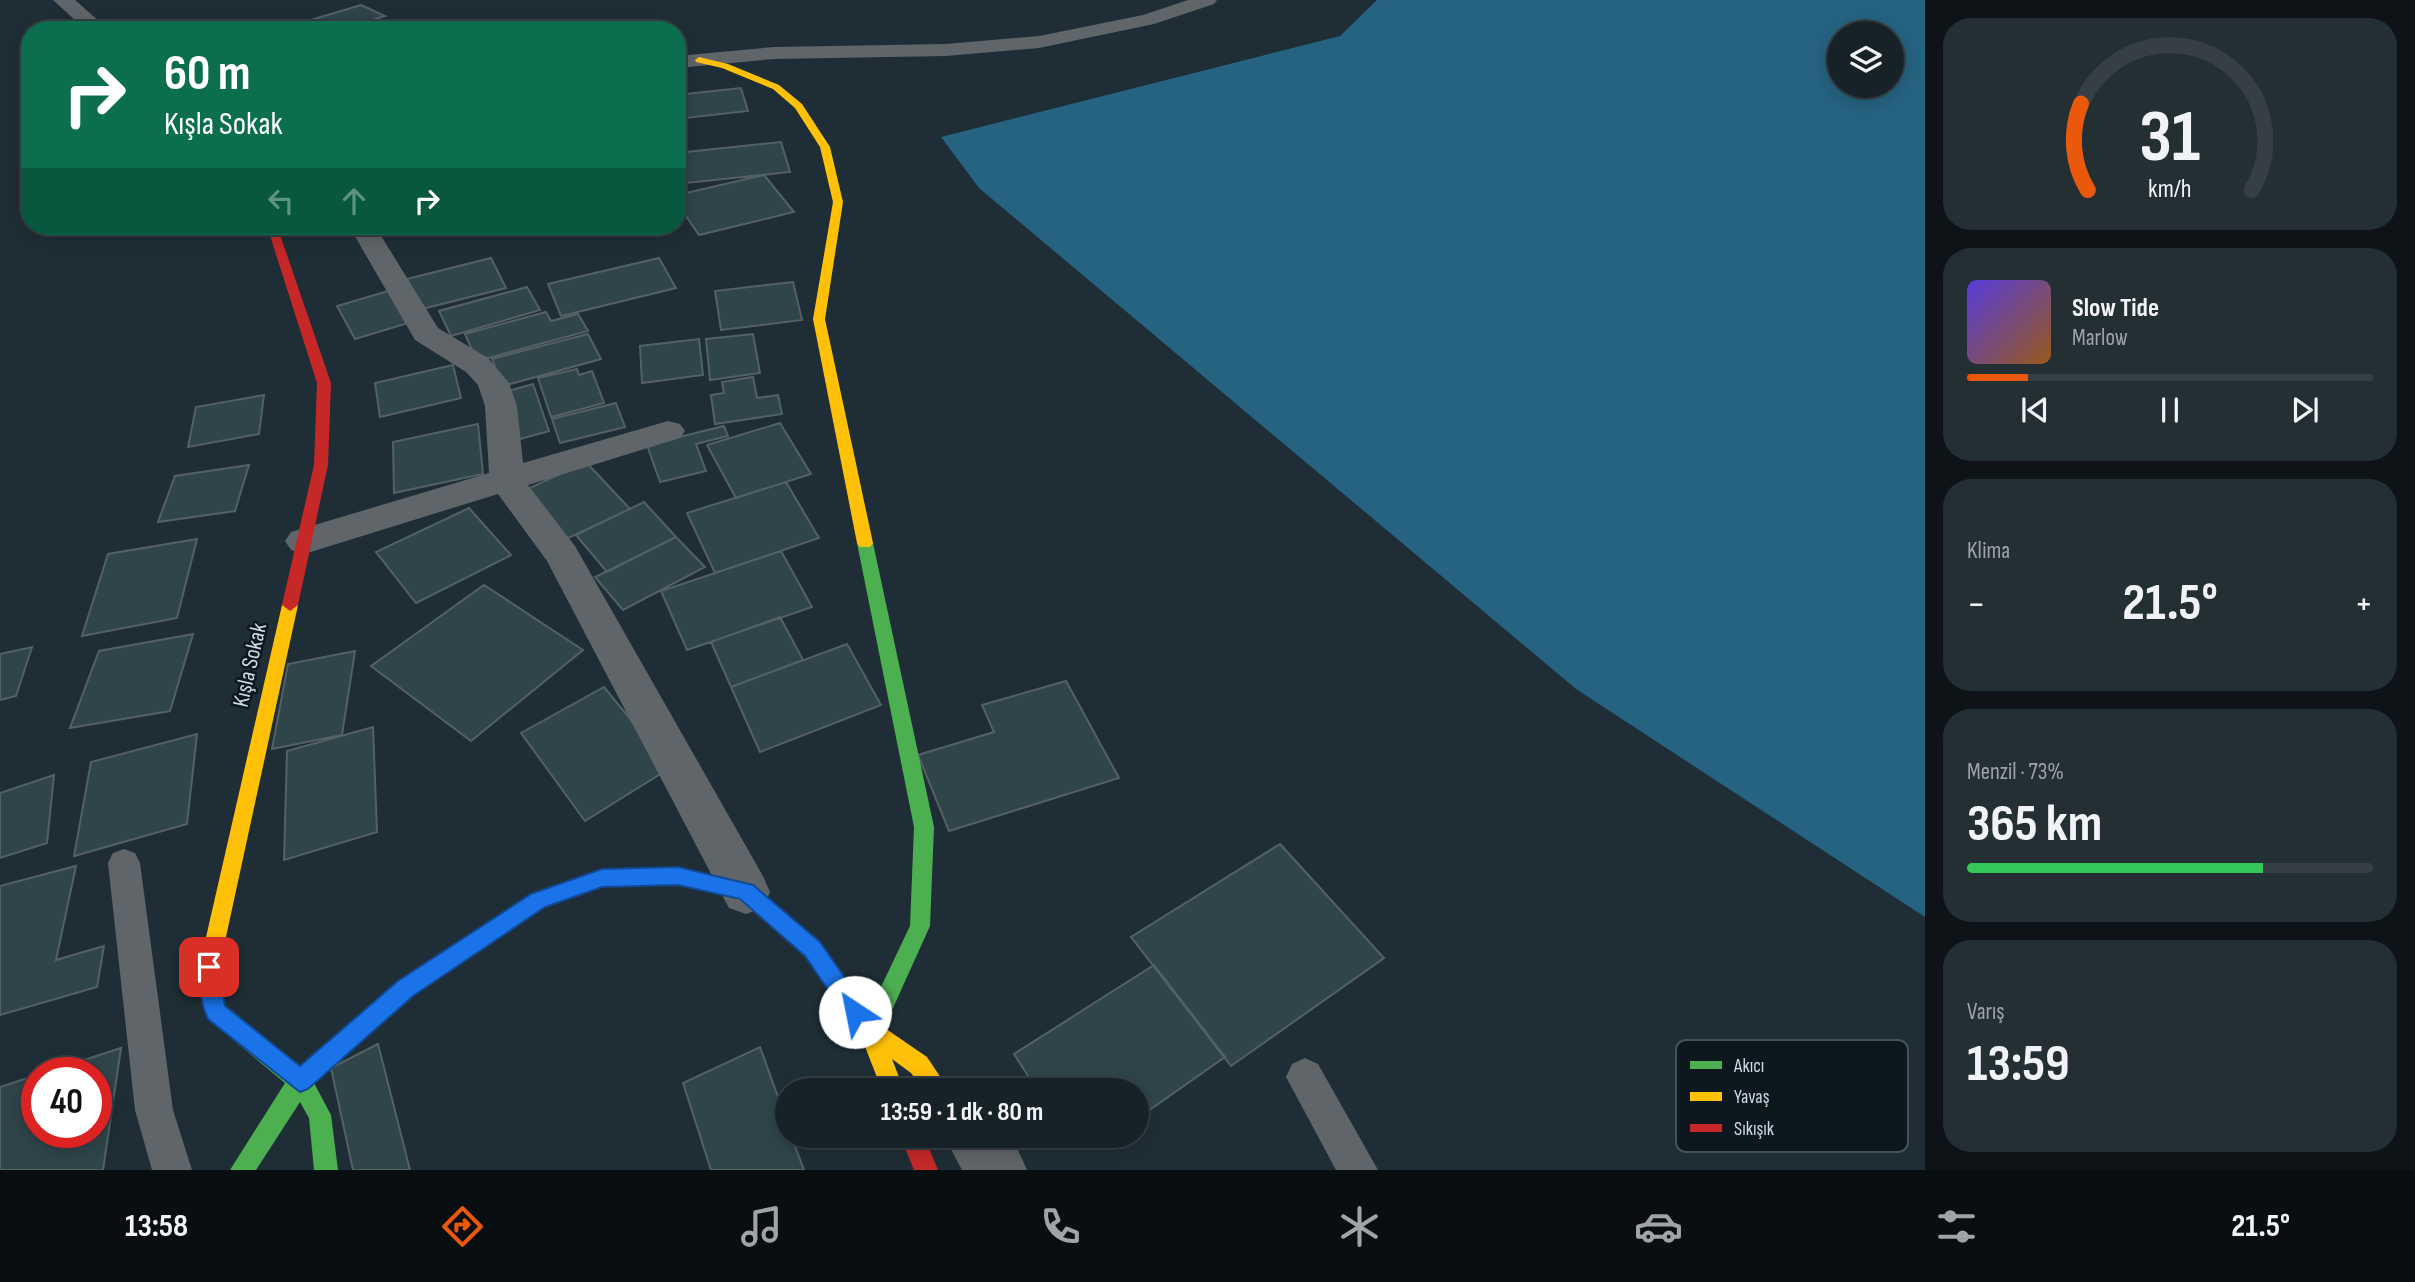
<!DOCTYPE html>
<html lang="tr">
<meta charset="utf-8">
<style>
:root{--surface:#172228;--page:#242f34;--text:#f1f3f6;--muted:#9ea4a8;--line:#363f45;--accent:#ea580c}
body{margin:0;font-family:"Sofia Sans Condensed",sans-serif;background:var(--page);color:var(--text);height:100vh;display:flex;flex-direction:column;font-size:26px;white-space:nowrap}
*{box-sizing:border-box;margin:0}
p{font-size:23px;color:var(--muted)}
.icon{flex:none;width:38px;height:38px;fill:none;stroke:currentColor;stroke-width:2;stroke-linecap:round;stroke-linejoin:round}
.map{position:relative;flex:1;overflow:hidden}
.details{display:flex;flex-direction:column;gap:18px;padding:18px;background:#0d1316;width:490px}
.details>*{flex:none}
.guide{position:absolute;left:21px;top:21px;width:665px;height:214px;border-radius:28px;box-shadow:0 4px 18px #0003,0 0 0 2px var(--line);background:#0b6e4f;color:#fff;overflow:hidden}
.tools{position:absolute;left:1827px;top:21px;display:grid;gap:14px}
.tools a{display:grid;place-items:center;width:77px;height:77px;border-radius:50%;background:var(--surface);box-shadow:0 4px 18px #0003,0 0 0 2px var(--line);font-size:35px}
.speed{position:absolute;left:21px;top:1057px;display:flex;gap:14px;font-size:35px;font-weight:700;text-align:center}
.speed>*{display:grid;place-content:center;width:91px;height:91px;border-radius:50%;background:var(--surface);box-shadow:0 4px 18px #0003,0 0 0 2px var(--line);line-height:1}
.speed .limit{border:10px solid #d22;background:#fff;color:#111}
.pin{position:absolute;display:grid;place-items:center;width:60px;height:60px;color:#fff;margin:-30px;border-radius:14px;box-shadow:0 4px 10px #0006}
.me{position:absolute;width:77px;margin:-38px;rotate:326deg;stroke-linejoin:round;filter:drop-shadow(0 0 5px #0008)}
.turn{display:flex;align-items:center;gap:24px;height:147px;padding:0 28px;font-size:32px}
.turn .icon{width:91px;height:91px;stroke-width:2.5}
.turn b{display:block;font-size:49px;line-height:60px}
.lanes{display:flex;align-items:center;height:66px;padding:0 28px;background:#0003;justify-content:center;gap:35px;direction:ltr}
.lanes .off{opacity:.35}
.big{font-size:52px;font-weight:700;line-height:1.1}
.details .tile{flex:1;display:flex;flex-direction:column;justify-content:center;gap:10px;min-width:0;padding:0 24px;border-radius:28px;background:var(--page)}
.details .dial{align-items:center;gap:0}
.dial svg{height:182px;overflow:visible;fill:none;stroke:var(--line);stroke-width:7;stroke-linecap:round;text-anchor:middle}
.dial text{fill:var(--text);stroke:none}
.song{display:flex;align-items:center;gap:21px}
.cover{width:84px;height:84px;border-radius:10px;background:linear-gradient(135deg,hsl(250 70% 55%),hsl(30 70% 35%))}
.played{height:7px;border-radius:4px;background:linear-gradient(90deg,var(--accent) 15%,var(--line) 15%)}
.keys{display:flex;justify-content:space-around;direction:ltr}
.heat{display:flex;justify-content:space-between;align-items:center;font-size:38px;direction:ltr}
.charge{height:10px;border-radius:5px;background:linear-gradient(90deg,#34c759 73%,var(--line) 0)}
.trip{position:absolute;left:775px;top:1078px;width:374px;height:70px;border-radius:35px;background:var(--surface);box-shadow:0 4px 18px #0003,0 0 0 2px var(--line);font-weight:700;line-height:70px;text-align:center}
.tabs{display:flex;height:112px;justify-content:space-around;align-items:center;background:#090e10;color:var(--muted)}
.tabs .icon{width:49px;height:49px}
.tabs .active{color:var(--accent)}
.tabs b{font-size:32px;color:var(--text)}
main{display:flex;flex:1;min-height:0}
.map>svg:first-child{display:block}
.forest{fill:#256380;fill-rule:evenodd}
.building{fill:#2f454a;stroke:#536165;stroke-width:2}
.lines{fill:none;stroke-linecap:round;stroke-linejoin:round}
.lane{fill:#606569;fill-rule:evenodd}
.street{fill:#606569;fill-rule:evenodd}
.fast{fill:#4caf50;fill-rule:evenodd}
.slow{fill:#ffc107;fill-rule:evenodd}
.jam{fill:#c62828;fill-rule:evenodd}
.route{fill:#1a73e8;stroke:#114b97;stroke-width:2}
.labels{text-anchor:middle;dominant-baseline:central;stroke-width:5;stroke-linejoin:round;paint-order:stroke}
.street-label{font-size:23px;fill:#ccdbe4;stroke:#0c171e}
.key{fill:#0c171e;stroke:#465259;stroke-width:2}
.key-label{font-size:19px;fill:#ccdbe4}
</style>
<main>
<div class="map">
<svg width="1925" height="1170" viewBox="0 0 1925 1170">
<rect width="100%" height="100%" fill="#1f2e36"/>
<path class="forest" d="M 1377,0 L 1925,0 L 1925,917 L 1576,689 L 979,188 L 941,137 L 1340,36 ZM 1839,33 L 1892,33 L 1892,86 L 1839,86 Z"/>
<path class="building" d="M 361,5 L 385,16 L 340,30 L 314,19 Z
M 741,88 L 748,111 L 677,119 L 677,95 Z
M 781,142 L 790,172 L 677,184 L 677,153 Z
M 764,175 L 794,212 L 699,235 L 677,203 L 677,195 Z
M 491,258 L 506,288 L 418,310 L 407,279 Z
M 659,258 L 676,288 L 561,316 L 548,284 Z
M 793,282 L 802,320 L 721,330 L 715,291 Z
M 527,287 L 540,310 L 451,336 L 439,311 Z
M 395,289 L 415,321 L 355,339 L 337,306 Z
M 546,312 L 551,321 L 578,314 L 588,331 L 477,361 L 465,334 Z
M 588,334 L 601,359 L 503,386 L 492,359 Z
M 753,334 L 760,373 L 710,380 L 706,339 Z
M 699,339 L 703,375 L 642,383 L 640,346 Z
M 453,365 L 461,398 L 380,417 L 375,383 Z
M 577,369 L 579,375 L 592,371 L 604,403 L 551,417 L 538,378 Z
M 753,377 L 757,398 L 778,395 L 782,414 L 715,424 L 711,395 L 724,393 L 722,382 Z
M 533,384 L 549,431 L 520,439 L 505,392 Z
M 264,395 L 259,434 L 188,447 L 196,407 Z
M 616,403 L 625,427 L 560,443 L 552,419 Z
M 780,423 L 811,474 L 736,498 L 707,445 Z
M 478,424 L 483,474 L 394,493 L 393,442 Z
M 724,426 L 728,436 L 696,444 L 706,471 L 660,482 L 647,445 Z
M 586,462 L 630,509 L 562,541 L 521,492 Z
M 249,465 L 235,511 L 158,522 L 175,476 Z
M 786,482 L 819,538 L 715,573 L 687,513 Z
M 644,502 L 676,537 L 607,572 L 576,535 Z
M 469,508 L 511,555 L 416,603 L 376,552 Z
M 676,537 L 705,567 L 623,610 L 595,577 Z
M 197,539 L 177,618 L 82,636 L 108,554 Z
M 781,551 L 812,607 L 687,650 L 661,591 Z
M 484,585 L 583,650 L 471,741 L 371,666 Z
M 780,617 L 803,660 L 731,687 L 711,642 Z
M 193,634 L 170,711 L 70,728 L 99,651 Z
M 847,644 L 881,705 L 760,752 L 731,687 Z
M 32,647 L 16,696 L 0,700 L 0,654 Z
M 355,651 L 342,735 L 272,749 L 288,664 Z
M 1066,681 L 1119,778 L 949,831 L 918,755 L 994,732 L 982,705 Z
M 604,687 L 670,768 L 585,821 L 521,733 Z
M 373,727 L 377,832 L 284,860 L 287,751 Z
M 197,734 L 187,824 L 74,856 L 91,762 Z
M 54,775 L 47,843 L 0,858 L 0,793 Z
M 1280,844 L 1384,958 L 1231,1066 L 1131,937 Z
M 76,866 L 56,960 L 104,946 L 97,987 L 0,1015 L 0,886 Z
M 1154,965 L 1225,1057 L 1138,1118 L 1138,1090 L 1037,1090 L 1014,1054 Z
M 378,1044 L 410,1170 L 353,1170 L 331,1068 Z
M 760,1047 L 788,1125 L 788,1136 L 791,1136 L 804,1170 L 711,1170 L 683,1083 Z
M 121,1048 L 103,1170 L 0,1170 L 0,1087 L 37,1075 L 37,1132 L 96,1132 L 96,1073 L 44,1073 Z"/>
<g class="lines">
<path class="lane" d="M 124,849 L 135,853 L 140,863 L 173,1110 L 192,1170 L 152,1170 L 135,1110 L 108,863 L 113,853 Z
M 1305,1058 L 1318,1064 L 1378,1170 L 1336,1170 L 1286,1077 L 1292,1064 Z"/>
<path class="street" d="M 53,0 L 75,0 L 109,30 L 86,30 Z
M 1188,0 L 1217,0 L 1214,4 L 1154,24 L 1039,48 L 946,56 L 774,59 L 677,68 L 677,56 L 774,47 L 946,44 L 1039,36 L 1143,15 Z
M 349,226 L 375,226 L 438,328 L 488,358 L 509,383 L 517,406 L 523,463 L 668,421 L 680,424 L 685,431 L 680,438 L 528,485 L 575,546 L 763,876 L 770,892 L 763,908 L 746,914 L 729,908 L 547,561 L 498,494 L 304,554 L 291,550 L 285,541 L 291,532 L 489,473 L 485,406 L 478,385 L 466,372 L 415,340 Z
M 944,1136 L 1008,1136 L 1018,1150 L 1027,1170 L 962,1170 Z"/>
<path class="fast" d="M 865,538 L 873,543 L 934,827 L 930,926 L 879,1039 L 871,1042 L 863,1039 L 860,1031 L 910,926 L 914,827 L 857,543 Z
M 678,867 L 702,874 L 705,880 L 702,886 L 695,889 L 678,885 L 602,887 L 544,907 L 412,995 L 314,1083 L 331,1115 L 338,1170 L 314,1170 L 309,1118 L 300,1102 L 256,1170 L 230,1170 L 285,1083 L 207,1018 L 199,967 L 207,939 L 214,936 L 221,939 L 224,946 L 219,967 L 225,1005 L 300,1066 L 398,981 L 531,894 L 602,869 Z"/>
<path class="slow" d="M 699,57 L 728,64 L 779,85 L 802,104 L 830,147 L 843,202 L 825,319 L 873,543 L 870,547 L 860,547 L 857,543 L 813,319 L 833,202 L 820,147 L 795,108 L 773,89 L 722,68 L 696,62 L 695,60 Z
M 290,599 L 298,605 L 224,946 L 221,953 L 214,956 L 207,953 L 204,946 L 282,605 Z
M 695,871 L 753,886 L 819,942 L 876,1022 L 927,1057 L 949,1090 L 924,1090 L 911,1073 L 892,1059 L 904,1090 L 882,1090 L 862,1039 L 805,956 L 740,900 L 688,886 L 685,880 L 688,874 Z"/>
<path class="jam" d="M 267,226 L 277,226 L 331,383 L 328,465 L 298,605 L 290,611 L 282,605 L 314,465 L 317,383 Z
M 900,1136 L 924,1136 L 938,1170 L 914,1170 Z"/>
</g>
<path class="route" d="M 678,867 L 753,885 L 820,942 L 863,1004 L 866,1012 L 863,1019 L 855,1022 L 848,1019 L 805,956 L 740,899 L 678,885 L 602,887 L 545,907 L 413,996 L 308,1089 L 300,1092 L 208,1019 C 201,1004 195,974 202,960 L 209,957 L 217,960 L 225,1006 L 300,1066 L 398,981 L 531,894 L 602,869 Z"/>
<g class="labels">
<g class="street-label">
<text transform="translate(250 665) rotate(-77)">Kışla Sokak</text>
</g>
</g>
<rect x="1676" y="1040" width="232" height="112" rx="10" class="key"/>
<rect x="1690" y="1061" width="32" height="8" fill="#4caf50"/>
<rect x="1690" y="1092" width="32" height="9" fill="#ffc107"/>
<rect x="1690" y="1124" width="32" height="8" fill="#c62828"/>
<g class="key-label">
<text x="1734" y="1072">Akıcı</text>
<text x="1734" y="1103">Yavaş</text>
<text x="1734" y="1135">Sıkışık</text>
</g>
</svg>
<div class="tools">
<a><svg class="icon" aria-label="layers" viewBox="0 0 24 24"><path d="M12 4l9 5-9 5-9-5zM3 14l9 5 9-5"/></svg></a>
</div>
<div class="speed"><div class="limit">40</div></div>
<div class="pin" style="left:209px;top:967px;background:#d93025"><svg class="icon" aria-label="arrive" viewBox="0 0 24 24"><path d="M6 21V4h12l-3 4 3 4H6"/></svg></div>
<svg class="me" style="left:855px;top:1012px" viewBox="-20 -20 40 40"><circle r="19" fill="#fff"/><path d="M0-13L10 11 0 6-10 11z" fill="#1a73e8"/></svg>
<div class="trip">13:59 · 1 dk · 80 m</div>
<div class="guide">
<div class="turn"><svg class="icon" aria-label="right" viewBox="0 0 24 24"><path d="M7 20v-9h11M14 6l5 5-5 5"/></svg><div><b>60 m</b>Kışla Sokak</div></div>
<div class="lanes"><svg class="icon off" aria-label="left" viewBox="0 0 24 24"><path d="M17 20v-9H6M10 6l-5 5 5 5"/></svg><svg class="icon off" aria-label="ahead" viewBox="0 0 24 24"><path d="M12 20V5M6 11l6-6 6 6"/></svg><svg class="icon" aria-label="right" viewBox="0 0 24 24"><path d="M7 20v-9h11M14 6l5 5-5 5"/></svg></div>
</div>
</div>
<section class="details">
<div class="tile dial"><svg viewBox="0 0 100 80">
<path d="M14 69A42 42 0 1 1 86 69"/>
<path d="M14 69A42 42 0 0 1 11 31" stroke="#ea580c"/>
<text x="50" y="56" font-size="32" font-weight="700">31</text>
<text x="50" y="72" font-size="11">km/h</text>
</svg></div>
<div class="tile">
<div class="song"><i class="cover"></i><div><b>Slow Tide</b><p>Marlow</p></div></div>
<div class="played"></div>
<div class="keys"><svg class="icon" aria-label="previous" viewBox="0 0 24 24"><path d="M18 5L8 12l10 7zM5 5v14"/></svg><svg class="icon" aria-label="pause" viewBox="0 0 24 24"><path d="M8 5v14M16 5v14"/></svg><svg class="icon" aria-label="next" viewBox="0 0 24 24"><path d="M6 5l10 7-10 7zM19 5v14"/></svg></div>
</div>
<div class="tile"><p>Klima</p>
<div class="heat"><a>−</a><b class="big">21.5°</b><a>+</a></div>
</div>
<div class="tile"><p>Menzil · 73%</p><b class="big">365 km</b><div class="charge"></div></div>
<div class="tile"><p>Varış</p><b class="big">13:59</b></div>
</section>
</main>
<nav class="tabs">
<b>13:58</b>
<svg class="icon active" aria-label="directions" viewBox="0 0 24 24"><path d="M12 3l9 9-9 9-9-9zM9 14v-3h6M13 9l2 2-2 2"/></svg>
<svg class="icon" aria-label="music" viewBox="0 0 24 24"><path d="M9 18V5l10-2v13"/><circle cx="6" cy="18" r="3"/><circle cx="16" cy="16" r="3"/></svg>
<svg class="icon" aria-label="phone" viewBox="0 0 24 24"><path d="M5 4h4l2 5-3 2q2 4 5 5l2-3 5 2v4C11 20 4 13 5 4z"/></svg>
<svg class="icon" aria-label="climate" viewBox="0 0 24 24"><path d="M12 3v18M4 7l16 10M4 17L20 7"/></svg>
<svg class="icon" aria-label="car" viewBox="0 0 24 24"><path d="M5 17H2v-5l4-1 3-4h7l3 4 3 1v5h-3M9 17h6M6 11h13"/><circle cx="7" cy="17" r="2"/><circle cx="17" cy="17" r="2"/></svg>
<svg class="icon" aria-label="filters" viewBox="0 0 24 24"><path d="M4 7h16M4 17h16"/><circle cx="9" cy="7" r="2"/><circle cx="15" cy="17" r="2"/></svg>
<b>21.5°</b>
</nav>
